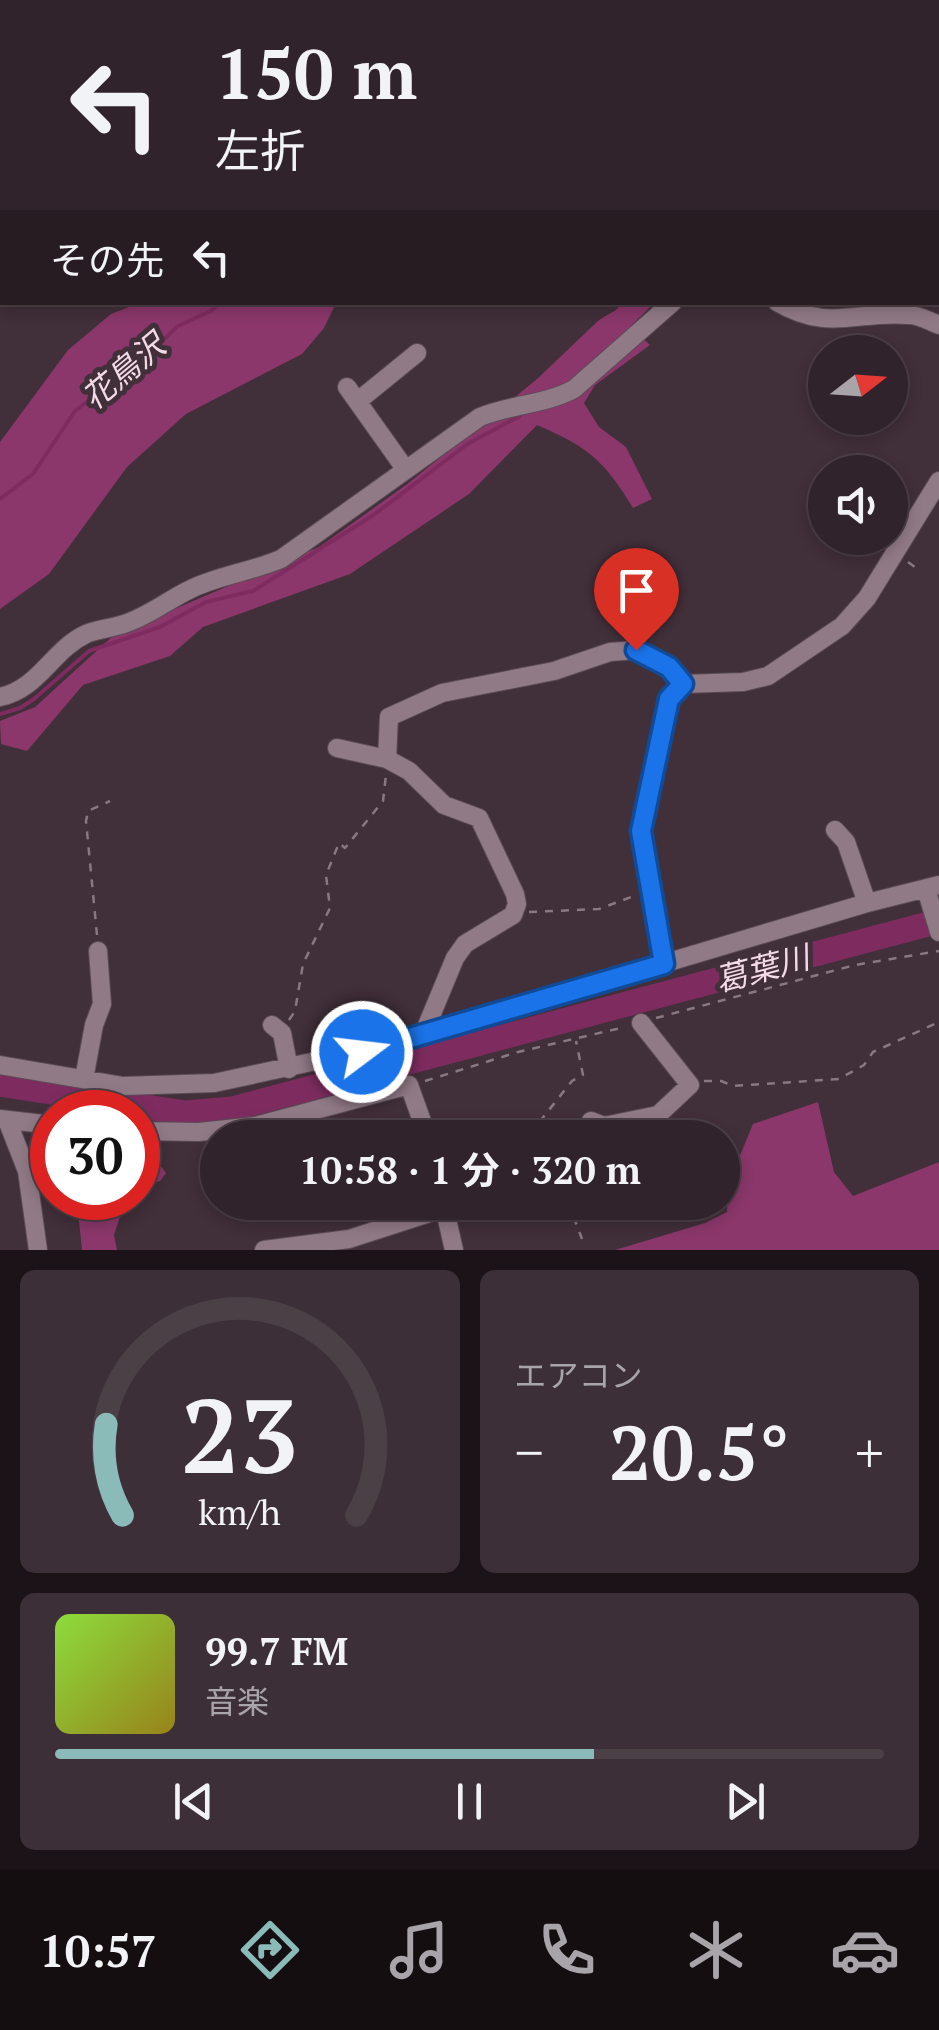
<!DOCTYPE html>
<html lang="ja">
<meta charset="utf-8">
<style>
:root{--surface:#31232b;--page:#3d2f37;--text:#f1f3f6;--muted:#a8a4a9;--line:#4c4047;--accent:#8bbbb9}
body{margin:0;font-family:"PT Serif","Noto Sans JP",serif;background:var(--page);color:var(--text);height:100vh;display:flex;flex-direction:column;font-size:38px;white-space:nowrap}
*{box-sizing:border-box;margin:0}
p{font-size:32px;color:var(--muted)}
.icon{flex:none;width:55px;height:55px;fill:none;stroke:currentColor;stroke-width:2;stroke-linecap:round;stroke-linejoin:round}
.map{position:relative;height:1250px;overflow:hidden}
.details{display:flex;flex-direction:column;gap:20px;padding:20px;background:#1b1318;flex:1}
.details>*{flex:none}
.hud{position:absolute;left:0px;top:0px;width:940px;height:305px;box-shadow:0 5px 15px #0003,0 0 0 2px var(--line);background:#31232b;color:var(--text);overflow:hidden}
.needle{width:65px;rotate:73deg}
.controls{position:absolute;left:808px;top:335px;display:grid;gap:20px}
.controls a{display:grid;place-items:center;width:100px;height:100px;border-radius:50%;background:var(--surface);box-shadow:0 5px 15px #0003,0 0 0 2px var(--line);font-size:50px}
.speed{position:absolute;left:30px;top:1090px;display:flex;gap:20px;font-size:50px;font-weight:700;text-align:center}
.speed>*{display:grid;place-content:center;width:130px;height:130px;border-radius:50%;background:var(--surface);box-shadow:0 5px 15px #0003,0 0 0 2px var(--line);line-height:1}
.speed .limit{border:15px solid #d22;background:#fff;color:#111}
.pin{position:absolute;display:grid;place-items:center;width:85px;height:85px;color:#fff;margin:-102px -42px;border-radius:50% 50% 50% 0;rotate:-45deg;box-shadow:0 0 10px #0007}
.pin .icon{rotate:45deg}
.me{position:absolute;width:110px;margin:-55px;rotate:75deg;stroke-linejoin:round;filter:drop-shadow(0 0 8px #0008)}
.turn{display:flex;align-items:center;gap:35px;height:210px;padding:0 50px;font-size:45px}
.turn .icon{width:130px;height:130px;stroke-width:2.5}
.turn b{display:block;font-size:70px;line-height:85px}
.then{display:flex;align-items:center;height:95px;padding:0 50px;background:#0003;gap:20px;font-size:38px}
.big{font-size:75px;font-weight:700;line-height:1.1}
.details .card{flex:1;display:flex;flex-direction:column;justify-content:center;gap:15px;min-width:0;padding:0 35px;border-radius:15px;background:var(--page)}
.details .dial{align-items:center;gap:0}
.dial svg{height:260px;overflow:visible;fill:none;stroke:var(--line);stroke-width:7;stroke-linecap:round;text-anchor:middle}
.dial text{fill:var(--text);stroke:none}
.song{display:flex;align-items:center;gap:30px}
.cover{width:120px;height:120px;border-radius:15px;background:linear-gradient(135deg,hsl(90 70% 55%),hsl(50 70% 35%))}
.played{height:10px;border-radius:5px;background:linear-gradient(90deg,var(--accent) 65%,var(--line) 65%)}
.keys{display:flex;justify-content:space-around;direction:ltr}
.heat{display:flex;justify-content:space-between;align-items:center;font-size:55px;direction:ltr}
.details .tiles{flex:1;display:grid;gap:20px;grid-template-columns:1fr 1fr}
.card:last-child{grid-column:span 2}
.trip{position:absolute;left:200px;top:1120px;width:540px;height:100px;border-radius:50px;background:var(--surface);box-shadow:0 5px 15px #0003,0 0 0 2px var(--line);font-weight:700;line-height:100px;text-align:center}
.dock{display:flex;height:160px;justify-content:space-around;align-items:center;background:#140e11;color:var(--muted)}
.dock .icon{width:70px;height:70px}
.dock .current{color:var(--accent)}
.dock b{font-size:45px;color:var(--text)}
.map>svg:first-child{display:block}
.forest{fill:#8b376b}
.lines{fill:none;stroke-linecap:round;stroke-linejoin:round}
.stream{stroke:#7e2c60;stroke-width:4}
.river{stroke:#7e2c60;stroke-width:25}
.minor-casing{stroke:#5b4c54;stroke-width:20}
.path{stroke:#887981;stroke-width:2.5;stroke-dasharray:8 8;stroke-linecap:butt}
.minor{stroke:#907a86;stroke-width:18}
.route-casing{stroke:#114b97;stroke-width:25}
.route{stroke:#1a73e8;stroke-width:18}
.labels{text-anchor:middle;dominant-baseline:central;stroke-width:10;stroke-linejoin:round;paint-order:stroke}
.water-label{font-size:32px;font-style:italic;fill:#f4dbe8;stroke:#412f39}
</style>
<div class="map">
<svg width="939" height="1250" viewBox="0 0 939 1250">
<rect width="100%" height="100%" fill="#412f39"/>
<path class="forest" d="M 142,302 L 336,303 L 324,328 L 302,354 L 186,414 L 127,467 L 49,574 L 0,609 L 0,442 L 68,350 L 111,314 Z
M 622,303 L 654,303 L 630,327 L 650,345 L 595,385 L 584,403 L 599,427 L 626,447 L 652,499 L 633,508 C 604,460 588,447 537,425 L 469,494 L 350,574 L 203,627 L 170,656 L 83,685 L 27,751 L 1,744 L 0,721 L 35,707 L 114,635 L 319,547 L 406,485 L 487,420 L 537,379 L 599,320 L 616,310 Z
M 818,1102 L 834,1172 L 853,1196 L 939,1162 L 939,1250 L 615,1250 L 705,1223 L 727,1212 L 728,1184 L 753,1124 Z
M 138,1145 L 156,1150 L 157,1161 L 166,1173 L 160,1181 L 138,1187 Z
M 86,1198 L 126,1198 L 114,1235 L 117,1250 L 82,1250 L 78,1212 Z"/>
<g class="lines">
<path class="stream" d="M 427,2 L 431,0
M 0,499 L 33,474 L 75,411 L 153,350 L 178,326 L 211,311 L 220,302
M 0,714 L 20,708 L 34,699 L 89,651 L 160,627 L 206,602 L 253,591 L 372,516 L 469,443 L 520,416"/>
<path class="river" d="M 0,1084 L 185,1113 L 232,1109 L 939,921"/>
<defs>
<path id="minor" d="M 806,0 L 808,2
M 217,2 L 226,0
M 897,2 L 900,0
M 0,170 L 2,169
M 0,218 L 2,214
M 777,302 C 830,333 856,310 909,315 C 919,315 929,321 939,325
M 347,387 L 406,470
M 358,401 L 417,353
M 0,697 C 39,689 52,650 86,634 C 98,629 112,628 124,624 C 149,616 169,599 193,588 C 221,575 253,571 281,559 L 480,417 C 511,404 544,405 574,389 L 673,302
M 337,748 L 387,759 L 409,771 L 444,805 L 479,818 L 515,894 L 517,904 L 513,915 L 465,944 L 455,958 L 423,1035
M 387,759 L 389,717 L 442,693 L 554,671 L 610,652 L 636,650 L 669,667 L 683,684
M 835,830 L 846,842 L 867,903
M 926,889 L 939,932
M 664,964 L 641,831 L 669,699 L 683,684 L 743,682 L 768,676 L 842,626 L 867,598 L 939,481
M 272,1025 L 282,1033 L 289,1069
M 0,1065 L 123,1086 L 214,1083 L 390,1045 L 867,903 L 939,885
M 84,1079 L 94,1025 L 102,1004 L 98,951
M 0,1119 L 52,1125
M 7,1120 L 27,1171 L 38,1250
M 591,1121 L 604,1126 L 658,1115 L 690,1085 L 641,1023
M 138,1131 L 199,1132 L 255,1126 L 409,1085 L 428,1138
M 443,1202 L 454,1250
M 264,1250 L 349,1239 L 445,1208"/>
</defs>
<use href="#minor" class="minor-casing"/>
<path class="path" d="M 908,562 L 915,567
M 529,912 L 599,909 L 634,896
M 97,935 L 86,821 L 88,811 L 110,801
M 656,1018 L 855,965 L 939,951
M 289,1020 L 295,1011 L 303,964 L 330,908 L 326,875 L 339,843 L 345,848 L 383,801 L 386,775
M 425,1081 L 518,1052 L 625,1027
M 704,1081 L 721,1081 L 733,1086 L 839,1079 L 864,1065 L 873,1052 L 939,1022
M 545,1138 L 541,1120 L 572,1081 L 583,1075 L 576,1041
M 568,1202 L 582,1239"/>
<use href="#minor" class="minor"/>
</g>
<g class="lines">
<defs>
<path id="route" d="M 362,1052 L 664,964 L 641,831 L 669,699 L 683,684 L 669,667 L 636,650"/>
</defs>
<use href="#route" class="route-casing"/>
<use href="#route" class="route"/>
</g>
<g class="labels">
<g class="water-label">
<text transform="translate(123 371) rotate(-40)">花鳥沢</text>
<text transform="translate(762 968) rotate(-15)">葛葉川</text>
</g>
</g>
</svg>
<div class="controls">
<a><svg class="needle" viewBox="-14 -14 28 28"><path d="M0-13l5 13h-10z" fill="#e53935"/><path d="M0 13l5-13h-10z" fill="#a8a4a9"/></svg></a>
<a><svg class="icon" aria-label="sound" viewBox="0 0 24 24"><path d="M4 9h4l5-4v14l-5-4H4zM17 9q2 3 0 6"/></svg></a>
</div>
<div class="speed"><div class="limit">30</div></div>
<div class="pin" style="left:636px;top:650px;background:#d93025"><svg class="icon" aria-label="arrive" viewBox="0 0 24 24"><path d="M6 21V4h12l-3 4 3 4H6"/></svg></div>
<svg class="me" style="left:362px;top:1052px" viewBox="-20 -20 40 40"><circle r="17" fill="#1a73e8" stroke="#fff" stroke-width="3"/><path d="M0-11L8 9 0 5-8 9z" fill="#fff"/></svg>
<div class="trip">10:58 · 1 分 · 320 m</div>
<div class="hud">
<div class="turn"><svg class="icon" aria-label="left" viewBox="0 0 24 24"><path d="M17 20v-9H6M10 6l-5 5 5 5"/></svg><div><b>150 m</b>左折</div></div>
<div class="then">その先<svg class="icon" aria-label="left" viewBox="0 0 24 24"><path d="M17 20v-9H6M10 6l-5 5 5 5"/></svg></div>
</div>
</div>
<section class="details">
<div class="tiles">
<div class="card dial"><svg viewBox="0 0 100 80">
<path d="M14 69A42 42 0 1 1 86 69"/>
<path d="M14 69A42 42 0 0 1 9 41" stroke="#8bbbb9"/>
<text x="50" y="56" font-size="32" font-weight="700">23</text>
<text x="50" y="72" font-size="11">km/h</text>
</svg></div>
<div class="card"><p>エアコン</p>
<div class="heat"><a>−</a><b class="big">20.5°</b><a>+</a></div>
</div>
<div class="card">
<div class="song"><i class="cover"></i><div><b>99.7 FM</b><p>音楽</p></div></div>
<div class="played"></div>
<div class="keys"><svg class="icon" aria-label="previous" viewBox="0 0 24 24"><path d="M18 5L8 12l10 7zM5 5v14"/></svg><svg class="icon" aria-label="pause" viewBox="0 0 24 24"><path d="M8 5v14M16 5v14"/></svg><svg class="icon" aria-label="next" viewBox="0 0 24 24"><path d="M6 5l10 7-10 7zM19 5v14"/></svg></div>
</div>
</div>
</section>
<nav class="dock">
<b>10:57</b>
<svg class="icon current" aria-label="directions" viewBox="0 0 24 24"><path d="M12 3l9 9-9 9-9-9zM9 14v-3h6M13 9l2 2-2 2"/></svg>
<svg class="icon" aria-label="music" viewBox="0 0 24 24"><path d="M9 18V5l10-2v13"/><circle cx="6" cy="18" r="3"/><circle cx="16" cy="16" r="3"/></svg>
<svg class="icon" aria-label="phone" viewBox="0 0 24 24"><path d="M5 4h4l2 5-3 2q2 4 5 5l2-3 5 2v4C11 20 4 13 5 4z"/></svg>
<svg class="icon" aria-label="climate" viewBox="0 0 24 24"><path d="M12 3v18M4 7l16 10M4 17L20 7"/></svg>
<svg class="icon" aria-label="car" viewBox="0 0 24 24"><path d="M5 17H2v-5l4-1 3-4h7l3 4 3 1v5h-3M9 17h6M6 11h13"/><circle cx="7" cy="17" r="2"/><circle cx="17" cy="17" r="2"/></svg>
</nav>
